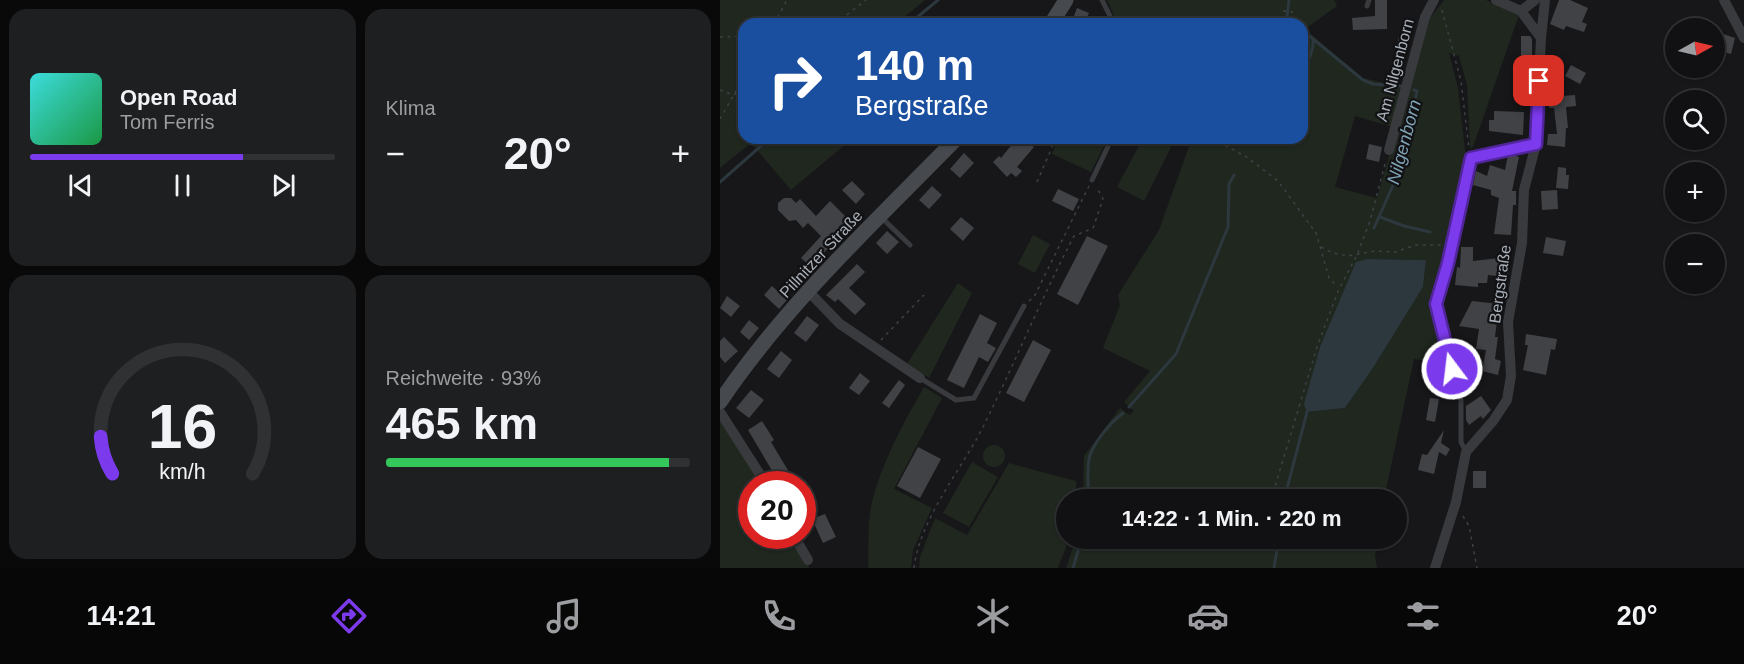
<!DOCTYPE html>
<html lang="de">
<meta charset="utf-8">
<style>
:root{--surface:#111113;--page:#1e1f21;--text:#f1f3f6;--muted:#9c9da0;--line:#303133;--accent:#7c3aed}
body{margin:0;font-family:Helvetica,sans-serif;background:var(--page);color:var(--text);height:100vh;display:flex;flex-direction:column;font-size:22px;white-space:nowrap}
*{box-sizing:border-box;margin:0}
p{font-size:20px;color:var(--muted)}
.icon{flex:none;width:33px;height:33px;fill:none;stroke:currentColor;stroke-width:2;stroke-linecap:round;stroke-linejoin:round}
.map{position:relative;flex:1;overflow:hidden}
.side{display:flex;flex-direction:column;gap:9px;padding:9px;background:#09090a;width:720px}
.side>*{flex:none}
.hud{position:absolute;left:18px;top:18px;width:570px;height:126px;border-radius:18px;box-shadow:0 2px 4px #0004,0 0 0 2px var(--line);background:#1a4fa0;color:#fff;overflow:hidden}
.needle{width:39px;rotate:82deg}
.buttons{position:absolute;left:945px;top:18px;display:grid;gap:12px}
.buttons a{display:grid;place-items:center;width:60px;height:60px;border-radius:50%;background:var(--surface);box-shadow:0 2px 4px #0004,0 0 0 2px var(--line);font-size:30px}
.speed{position:absolute;left:18px;top:471px;display:flex;gap:12px;font-size:30px;font-weight:700;text-align:center}
.speed>*{display:grid;place-content:center;width:78px;height:78px;border-radius:50%;background:var(--surface);box-shadow:0 2px 4px #0004,0 0 0 2px var(--line);line-height:1}
.speed .limit{border:9px solid #d22;background:#fff;color:#111}
.pin{position:absolute;display:grid;place-items:center;width:51px;height:51px;color:#fff;margin:-26px;border-radius:12px;box-shadow:0 3px 9px #0006}
.me{position:absolute;width:66px;margin:-33px;rotate:345deg;stroke-linejoin:round;filter:drop-shadow(0 0 4px #0008)}
.turn{display:flex;align-items:center;gap:21px;height:126px;padding:0 18px;font-size:27px}
.turn .icon{width:78px;height:78px;stroke-width:2.5}
.turn b{display:block;font-size:42px;line-height:51px}
.big{font-size:45px;font-weight:600;line-height:1.1}
.side .widget{flex:1;display:flex;flex-direction:column;justify-content:center;gap:9px;min-width:0;padding:0 21px;border-radius:18px;background:var(--page)}
.side .dial{align-items:center;gap:0}
.dial svg{height:156px;overflow:visible;fill:none;stroke:var(--line);stroke-width:7;stroke-linecap:round;text-anchor:middle}
.dial text{fill:var(--text);stroke:none}
.song{display:flex;align-items:center;gap:18px}
.cover{width:72px;height:72px;border-radius:9px;background:linear-gradient(135deg,hsl(180 70% 55%),hsl(140 70% 35%))}
.played{height:6px;border-radius:3px;background:linear-gradient(90deg,var(--accent) 70%,var(--line) 70%)}
.keys{display:flex;justify-content:space-around;direction:ltr}
.heat{display:flex;justify-content:space-between;align-items:center;font-size:33px;direction:ltr}
.charge{height:9px;border-radius:4px;background:linear-gradient(90deg,#34c759 93%,var(--line) 0)}
.side .tiles{flex:1;display:grid;gap:9px;grid-template-columns:repeat(2,1fr)}
.trip{position:absolute;left:336px;top:489px;width:351px;height:60px;border-radius:30px;background:var(--surface);box-shadow:0 2px 4px #0004,0 0 0 2px var(--line);font-weight:600;line-height:60px;text-align:center}
.tabs{display:flex;height:96px;justify-content:space-around;align-items:center;background:#070708;color:var(--muted)}
.tabs .icon{width:42px;height:42px}
.tabs .active{color:var(--accent)}
.tabs b{font-size:27px;color:var(--text)}
main{display:flex;flex:1;min-height:0}
.map>svg:first-child{display:block}
.green{fill:#1f271f;fill-rule:evenodd}
.water{fill:#2c383e}
.lines{fill:none;stroke-linecap:round;stroke-linejoin:round}
.stream{stroke:#2c383e;stroke-width:3}
.building{fill:#414246}
.path{stroke:#3e4145;stroke-width:1.5;stroke-dasharray:3 4.5;stroke-linecap:butt}
.lane{stroke:#383a3e;stroke-width:5}
.street{stroke:#383a3e;stroke-width:10}
.secondary{stroke:#46494e;stroke-width:15}
.route-casing{stroke:#51269a;stroke-width:15}
.route{stroke:#7c3aed;stroke-width:10}
.labels{text-anchor:middle;dominant-baseline:central;stroke-width:4.5;stroke-linejoin:round;paint-order:stroke}
.street-label{font-size:16px;fill:#a9b0b9;stroke:#121214}
.water-label{font-size:18px;font-style:italic;fill:#7fa2b5;stroke:#121214}
</style>
<main>
<section class="side">
<div class="tiles">
<div class="widget">
<div class="song"><i class="cover"></i><div><b>Open Road</b><p>Tom Ferris</p></div></div>
<div class="played"></div>
<div class="keys"><svg class="icon" aria-label="previous" viewBox="0 0 24 24"><path d="M18 5L8 12l10 7zM5 5v14"/></svg><svg class="icon" aria-label="pause" viewBox="0 0 24 24"><path d="M8 5v14M16 5v14"/></svg><svg class="icon" aria-label="next" viewBox="0 0 24 24"><path d="M6 5l10 7-10 7zM19 5v14"/></svg></div>
</div>
<div class="widget"><p>Klima</p>
<div class="heat"><a>−</a><b class="big">20°</b><a>+</a></div>
</div>
<div class="widget dial"><svg viewBox="0 0 100 80">
<path d="M14 69A42 42 0 1 1 86 69"/>
<path d="M14 69A42 42 0 0 1 8 50" stroke="#7c3aed"/>
<text x="50" y="56" font-size="32" font-weight="700">16</text>
<text x="50" y="72" font-size="11">km/h</text>
</svg></div>
<div class="widget"><p>Reichweite · 93%</p><b class="big">465 km</b><div class="charge"></div></div>
</div>
</section>
<div class="map">
<svg width="1024" height="568" viewBox="0 0 1024 568">
<rect width="100%" height="100%" fill="#171719"/>
<path class="green" d="M 0,0 L 205,0 L 176,24 L 24,24 L 24,138 L 133,138 L 71,190 L 31,143 L 0,168 Z
M 387,0 L 614,0 L 617,6 L 585,29 L 643,78 L 682,87 L 672,127 L 635,116 L 615,187 L 657,198 L 707,22 L 724,0 L 766,0 L 799,15 L 753,147 L 750,148 L 747,85 L 739,56 L 729,53 L 738,88 L 746,158 L 729,236 L 710,300 L 726,364 L 694,359 L 664,499 L 363,500 L 364,456 L 400,408 L 409,415 L 414,411 L 404,402 L 430,371 L 383,348 L 400,305 L 398,295 L 439,230 L 472,138 L 582,138 L 582,24 L 398,24 ZM 647,259 L 706,260 L 703,287 L 653,368 L 625,408 L 587,412 Z
M 339,138 L 388,138 L 371,172 L 332,154 Z
M 423,138 L 435,138 L 451,147 L 424,201 L 397,187 Z
M 313,235 L 330,244 L 315,273 L 298,264 Z
M 238,283 L 252,293 L 209,378 L 187,364 Z
M 204,387 L 222,398 L 174,489 L 212,508 L 193,550 L 191,568 L 148,568 C 149,547 147,523 152,502 C 162,462 183,423 204,387 Z
M 0,421 L 46,484 L 32,484 L 32,536 L 74,536 L 88,560 L 89,568 L 0,568 Z
M263 456a11 11 0 1 1 22 0a11 11 0 1 1-22 0Z
M 252,462 L 278,477 L 249,527 L 223,513 Z
M 289,463 L 356,481 L 357,499 L 346,500 L 346,538 L 349,539 L 338,568 L 199,568 L 200,557 L 215,518 L 247,535 Z
M 356,538 L 658,539 L 655,557 L 657,568 L 346,568 Z"/>
<path class="water" d="M 647,259 L 706,260 L 703,287 L 653,368 L 625,408 L 587,412 L 584,404 L 600,347 L 636,262 Z"/>
<g class="lines">
<path class="stream" d="M 189,24 L 218,0
M 566,24 L 569,0
M 582,30 L 643,80 L 653,84 L 681,86
M 582,74 C 586,63 594,53 593,40
M 0,182 L 50,138
M 660,217 L 684,226 L 710,232
M 654,228 L 679,172 L 697,91 L 694,90
M 409,407 L 456,354 L 508,227 L 509,184 L 514,175
M 368,500 C 369,486 366,468 370,455 C 376,440 390,423 403,413
M 564,500 L 587,412
M 353,568 L 362,538
M 554,568 L 559,538"/>
</g>
<path class="building" d="M 655,0 L 667,0 L 667,29 L 633,30 L 632,18 L 655,16 Z
M 839,0 L 850,0 L 868,8 L 862,22 L 867,24 L 864,32 L 846,26 L 844,30 L 830,24 Z
M 357,8 L 369,13 L 364,24 L 351,24 Z
M 994,31 L 1015,38 L 1011,54 L 994,49 Z
M 679,35 L 690,37 L 687,53 L 676,52 Z
M 801,36 L 810,36 L 812,39 L 812,56 L 801,56 Z
M 851,65 L 866,73 L 860,84 L 845,76 Z
M 855,95 L 856,106 L 846,107 L 848,128 L 846,128 L 845,147 L 827,145 L 828,134 L 837,134 L 834,108 L 829,108 L 829,97 Z
M 774,111 L 804,112 L 803,135 L 769,131 L 769,120 L 774,120 Z
M 297,138 L 304,138 L 314,147 L 297,167 L 302,171 L 296,177 L 291,173 L 287,177 L 273,162 L 279,156 L 281,158 Z
M 649,144 L 662,147 L 659,162 L 646,159 Z
M 244,153 L 254,163 L 240,178 L 230,169 Z
M 791,154 L 799,157 L 792,191 L 796,191 L 796,205 L 793,205 L 791,235 L 774,234 L 779,198 L 771,195 L 771,190 L 753,185 L 756,171 L 767,176 L 770,165 L 785,170 L 788,155 Z
M 838,167 L 846,168 L 846,175 L 849,175 L 848,189 L 836,188 Z
M 132,181 L 145,194 L 136,204 L 122,190 Z
M 212,186 L 222,195 L 209,209 L 199,200 Z
M 338,189 L 359,199 L 353,211 L 332,201 Z
M 837,190 L 838,209 L 822,210 L 821,191 Z
M 64,198 L 71,198 L 76,203 L 80,199 L 96,216 L 110,201 L 130,221 L 111,241 L 113,243 L 91,267 L 81,258 L 101,236 L 88,223 L 83,228 L 76,220 L 69,221 L 58,210 L 58,203 Z
M 241,217 L 254,228 L 243,241 L 230,229 Z
M 167,231 L 179,242 L 167,254 L 156,243 Z
M 367,236 L 388,246 L 358,305 L 337,294 Z
M 826,237 L 846,241 L 843,256 L 823,253 Z
M 741,247 L 753,247 L 753,261 L 779,258 L 779,254 L 790,255 L 788,277 L 768,275 L 767,283 L 758,283 L 758,287 L 735,285 L 737,267 L 740,268 Z
M 137,264 L 145,272 L 129,288 L 146,304 L 135,315 L 118,299 L 115,302 L 106,295 Z
M 52,286 L 67,300 L 59,309 L 44,295 Z
M 7,296 L 20,306 L 11,317 L 0,308 Z
M 752,301 L 779,304 L 775,337 L 778,337 L 775,359 L 781,361 L 778,375 L 762,371 L 766,350 L 756,349 L 759,329 L 739,326 Z
M 260,314 L 277,323 L 267,343 L 276,348 L 268,362 L 259,357 L 244,388 L 227,380 Z
M 87,316 L 99,325 L 86,342 L 74,333 Z
M 29,320 L 39,328 L 29,340 L 20,332 Z
M 806,334 L 837,339 L 835,350 L 831,349 L 826,375 L 803,370 L 808,345 L 805,345 Z
M 4,337 L 18,351 L 5,363 L 0,357 L 0,341 Z
M 313,340 L 331,350 L 304,402 L 286,393 Z
M 61,351 L 72,360 L 59,378 L 47,369 Z
M 140,373 L 150,381 L 139,395 L 129,388 Z
M 179,380 L 185,385 L 169,408 L 162,403 Z
M 31,390 L 44,400 L 29,418 L 16,408 Z
M 761,396 L 771,410 L 763,419 L 761,416 L 749,425 L 746,420 L 746,406 Z
M 710,398 L 719,399 L 715,422 L 706,420 Z
M 42,421 L 54,440 L 51,442 L 69,472 L 57,479 L 28,430 Z
M 724,430 L 721,443 L 730,449 L 726,456 L 719,452 L 714,474 L 698,470 L 702,454 L 707,455 Z
M 198,447 L 221,459 L 200,498 L 177,486 Z
M 753,471 L 766,471 L 766,488 L 753,488 Z
M 105,514 L 116,537 L 103,543 L 92,519 Z"/>
<g class="lines">
<path class="path" d="M 722,10 L 741,81 L 749,149
M 563,11 L 573,12
M 54,24 L 67,0
M 115,24 L 146,0
M 0,37 L 24,36
M 0,90 L 13,95 L 24,90
M 0,119 L 24,77
M 492,138 L 528,158 L 558,181 L 596,233 L 609,278 L 618,287
M 317,182 L 336,138
M 601,247 L 613,253 L 628,256 L 655,251 L 675,252 L 696,245 L 725,245
M 309,301 L 314,297 L 369,186
M 161,340 L 204,295
M 551,500 L 597,347 L 619,289 L 637,255 L 650,221 L 666,160
M 743,516 L 749,526 L 757,568
M 545,538 L 549,545
M 194,568 C 200,517 244,467 266,421 C 296,360 322,297 354,236 L 373,228 L 383,199 L 377,188"/>
<path class="lane" d="M 382,0 L 394,24
M 647,6 L 649,0
M 372,180 L 392,138
M 162,218 L 190,245
M 200,378 L 236,400 L 254,398 L 304,306
M 746,452 L 741,442 L 741,400 L 716,304 L 728,263 L 751,158 L 816,144"/>
<path class="street" d="M 776,0 L 801,11 L 821,38
M 1004,0 L 1024,38
M 801,11 L 815,0
M 669,150 L 705,17 L 714,0
M 89,292 L 120,324 L 200,378
M 0,412 L 46,484
M 74,536 L 88,560
M 715,568 L 736,502 L 746,452 L 773,421 L 787,400 L 791,376 L 788,322 L 802,243 L 804,190 L 816,144 L 821,38 L 825,0"/>
<path class="secondary" d="M 331,24 L 346,0
M 0,402 C 66,304 155,222 237,138"/>
</g>
<g class="lines">
<defs>
<path id="route" d="M 732,369 L 716,304 L 728,263 L 751,158 L 816,144 L 819,81"/>
</defs>
<use href="#route" class="route-casing"/>
<use href="#route" class="route"/>
</g>
<g class="labels">
<g class="street-label">
<text transform="translate(675 70) rotate(-75)">Am Nilgenborn</text>
<text transform="translate(101 254) rotate(-47)">Pillnitzer Straße</text>
<text transform="translate(780 284) rotate(-82)">Bergstraße</text>
</g>
<g class="water-label">
<text transform="translate(684 142) rotate(-75)">Nilgenborn</text>
</g>
</g>
</svg>
<div class="buttons">
<a><svg class="needle" viewBox="-14 -14 28 28"><path d="M0-13l5 13h-10z" fill="#e53935"/><path d="M0 13l5-13h-10z" fill="#9c9da0"/></svg></a>
<a><svg class="icon" aria-label="search" viewBox="0 0 24 24"><circle cx="10" cy="10" r="6"/><path d="M15 15l6 6"/></svg></a>
<a>+</a>
<a>−</a>
</div>
<div class="speed"><div class="limit">20</div></div>
<div class="pin" style="left:819px;top:81px;background:#d93025"><svg class="icon" aria-label="arrive" viewBox="0 0 24 24"><path d="M6 21V4h12l-3 4 3 4H6"/></svg></div>
<svg class="me" style="left:732px;top:369px" viewBox="-20 -20 40 40"><circle r="17" fill="#7c3aed" stroke="#fff" stroke-width="3"/><path d="M0-11L8 9 0 5-8 9z" fill="#fff"/></svg>
<div class="trip">14:22 · 1 Min. · 220 m</div>
<div class="hud">
<div class="turn"><svg class="icon" aria-label="right" viewBox="0 0 24 24"><path d="M7 20v-9h11M14 6l5 5-5 5"/></svg><div><b>140 m</b>Bergstraße</div></div>
</div>
</div>
</main>
<nav class="tabs">
<b>14:21</b>
<svg class="icon active" aria-label="directions" viewBox="0 0 24 24"><path d="M12 3l9 9-9 9-9-9zM9 14v-3h6M13 9l2 2-2 2"/></svg>
<svg class="icon" aria-label="music" viewBox="0 0 24 24"><path d="M9 18V5l10-2v13"/><circle cx="6" cy="18" r="3"/><circle cx="16" cy="16" r="3"/></svg>
<svg class="icon" aria-label="phone" viewBox="0 0 24 24"><path d="M5 4h4l2 5-3 2q2 4 5 5l2-3 5 2v4C11 20 4 13 5 4z"/></svg>
<svg class="icon" aria-label="climate" viewBox="0 0 24 24"><path d="M12 3v18M4 7l16 10M4 17L20 7"/></svg>
<svg class="icon" aria-label="car" viewBox="0 0 24 24"><path d="M5 17H2v-5l4-1 3-4h7l3 4 3 1v5h-3M9 17h6M6 11h13"/><circle cx="7" cy="17" r="2"/><circle cx="17" cy="17" r="2"/></svg>
<svg class="icon" aria-label="filters" viewBox="0 0 24 24"><path d="M4 7h16M4 17h16"/><circle cx="9" cy="7" r="2"/><circle cx="15" cy="17" r="2"/></svg>
<b>20°</b>
</nav>
